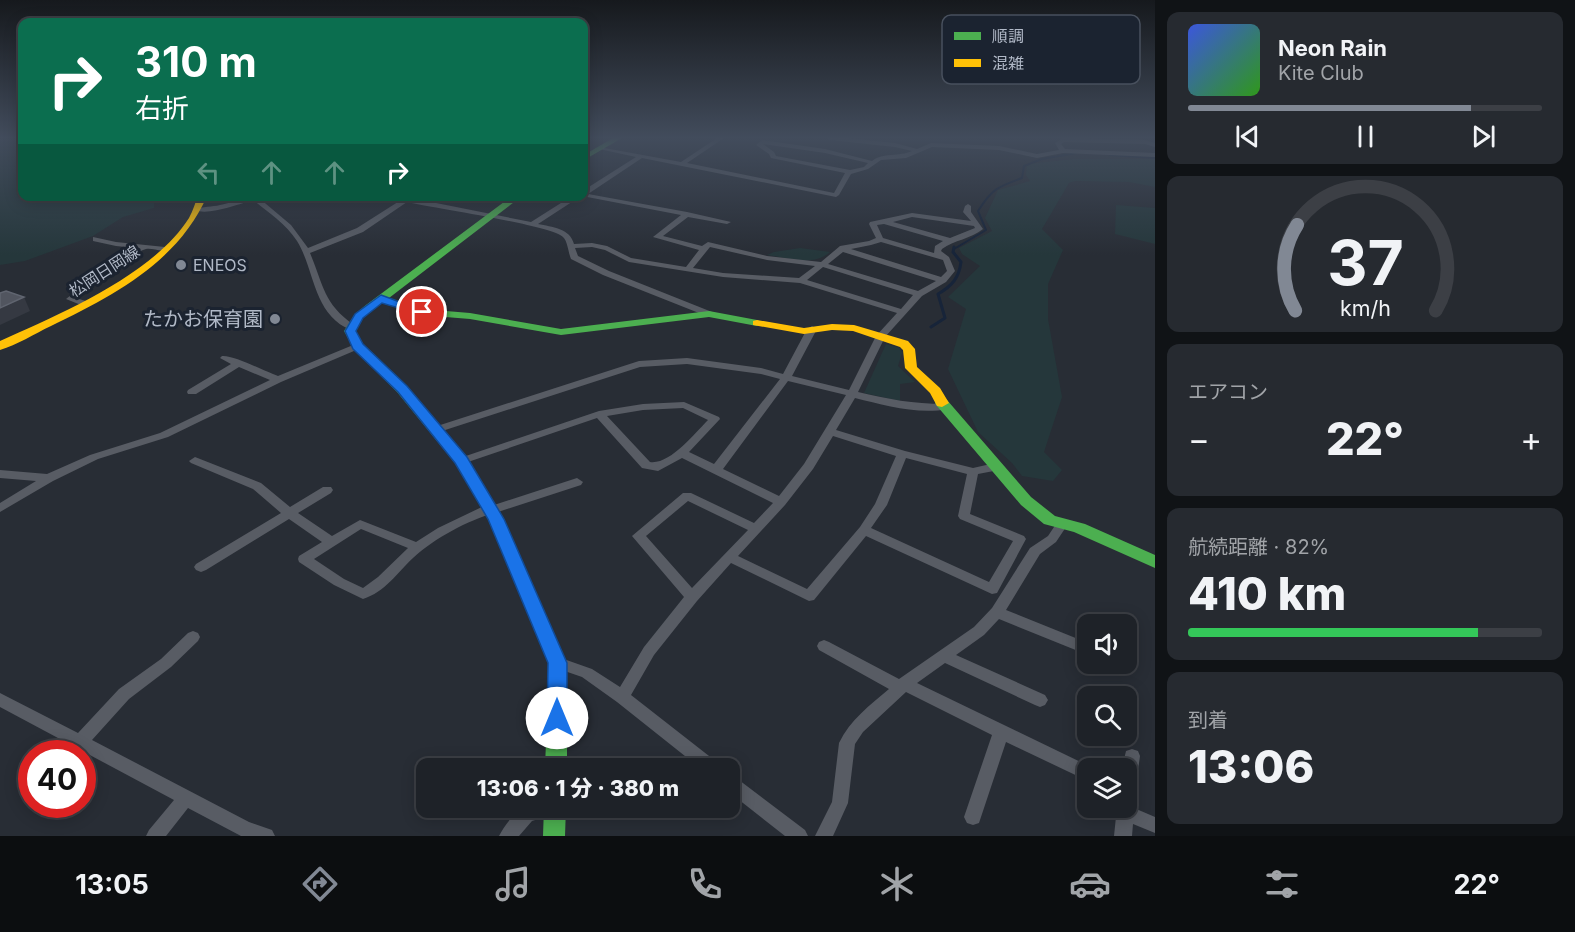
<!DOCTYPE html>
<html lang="ja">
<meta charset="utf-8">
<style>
:root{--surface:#1e2228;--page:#262a30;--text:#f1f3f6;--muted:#a1a4a8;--line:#3c3f45;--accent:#818894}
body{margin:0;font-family:Inter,"Noto Sans JP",sans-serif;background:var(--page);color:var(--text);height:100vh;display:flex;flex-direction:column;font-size:22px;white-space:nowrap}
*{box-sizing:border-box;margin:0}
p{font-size:20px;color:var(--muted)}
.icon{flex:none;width:33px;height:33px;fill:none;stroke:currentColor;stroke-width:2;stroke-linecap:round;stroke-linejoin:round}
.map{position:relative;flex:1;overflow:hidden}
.sheet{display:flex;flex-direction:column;gap:12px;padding:12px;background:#101316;width:420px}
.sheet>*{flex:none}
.banner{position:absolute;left:18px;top:18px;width:570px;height:183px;border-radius:12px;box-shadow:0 3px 15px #0003,0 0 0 2px var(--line);background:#0b6e4f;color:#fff;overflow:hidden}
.controls{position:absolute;left:1077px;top:614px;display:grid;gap:12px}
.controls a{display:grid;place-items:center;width:60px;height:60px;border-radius:12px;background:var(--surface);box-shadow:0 3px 15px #0003,0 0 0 2px var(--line);font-size:30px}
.speed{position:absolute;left:18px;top:740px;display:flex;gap:12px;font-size:30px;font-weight:700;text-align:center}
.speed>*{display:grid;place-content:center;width:78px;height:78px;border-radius:50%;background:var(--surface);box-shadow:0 3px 15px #0003,0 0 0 2px var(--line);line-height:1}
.speed .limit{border:9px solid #d22;background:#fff;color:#111}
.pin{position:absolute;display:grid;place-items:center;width:51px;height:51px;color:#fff;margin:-26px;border:3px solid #fff;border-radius:50%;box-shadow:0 2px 6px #0007}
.me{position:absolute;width:66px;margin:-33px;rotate:0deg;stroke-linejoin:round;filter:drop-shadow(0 0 4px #0008)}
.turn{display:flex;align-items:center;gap:21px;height:126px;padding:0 18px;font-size:27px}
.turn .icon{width:78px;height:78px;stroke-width:2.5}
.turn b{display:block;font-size:42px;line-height:51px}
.lanes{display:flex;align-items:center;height:57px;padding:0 18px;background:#0003;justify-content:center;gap:30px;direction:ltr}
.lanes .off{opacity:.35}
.big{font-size:45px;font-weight:800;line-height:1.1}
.sheet .widget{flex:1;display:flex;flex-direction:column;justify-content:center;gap:9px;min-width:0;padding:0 21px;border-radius:12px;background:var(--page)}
.sheet .dial{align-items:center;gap:0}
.dial svg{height:156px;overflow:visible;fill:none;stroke:var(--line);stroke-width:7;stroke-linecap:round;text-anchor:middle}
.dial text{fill:var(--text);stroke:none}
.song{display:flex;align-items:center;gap:18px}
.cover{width:72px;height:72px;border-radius:9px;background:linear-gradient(135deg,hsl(230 70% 55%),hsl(110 70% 35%))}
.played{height:6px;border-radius:3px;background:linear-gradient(90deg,var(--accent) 80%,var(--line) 80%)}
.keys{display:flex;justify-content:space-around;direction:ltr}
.heat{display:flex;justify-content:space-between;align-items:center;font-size:33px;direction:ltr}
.charge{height:9px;border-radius:4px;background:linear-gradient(90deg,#34c759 82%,var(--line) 0)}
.trip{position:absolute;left:416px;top:758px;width:324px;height:60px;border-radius:12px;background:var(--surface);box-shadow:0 3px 15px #0003,0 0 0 2px var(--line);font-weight:800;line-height:60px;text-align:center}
.dock{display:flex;height:96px;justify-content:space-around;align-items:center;background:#0c0e10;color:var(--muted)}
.dock .icon{width:42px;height:42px}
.dock .selected{color:var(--accent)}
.dock b{font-size:27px;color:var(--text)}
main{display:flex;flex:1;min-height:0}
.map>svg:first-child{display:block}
.green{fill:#25373b}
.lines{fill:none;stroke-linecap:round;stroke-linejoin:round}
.stream-far1{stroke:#172439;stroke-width:2}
.stream{stroke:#172439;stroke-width:3}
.street{fill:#585c64;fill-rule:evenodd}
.fast{fill:#4caf50;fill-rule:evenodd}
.slow{fill:#ffc107;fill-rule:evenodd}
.shaded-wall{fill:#353942}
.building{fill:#51555f;stroke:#606570;stroke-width:1.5}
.route{fill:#1a73e8;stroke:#114b97;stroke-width:1.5}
.poi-dot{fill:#818894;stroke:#1b2330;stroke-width:2}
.labels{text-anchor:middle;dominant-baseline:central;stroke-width:6;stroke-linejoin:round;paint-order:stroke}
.far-poi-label{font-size:16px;fill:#b1b9c7;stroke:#1b2330;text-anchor:start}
.far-street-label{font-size:16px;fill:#b1b9c7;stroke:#1b2330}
.poi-label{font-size:20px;fill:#b1b9c7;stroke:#1b2330;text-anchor:end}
.key{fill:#1b2330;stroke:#48505d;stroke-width:1.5}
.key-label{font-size:16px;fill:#b1b9c7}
</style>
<main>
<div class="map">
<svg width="1155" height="836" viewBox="0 0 1155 836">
<rect width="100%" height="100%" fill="#282d35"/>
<path class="green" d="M 0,138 L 22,138 L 22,196 L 126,196 L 154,203 L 154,208 L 123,217 L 93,236 L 25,261 L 0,265 Z
M 1075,159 L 1155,159 L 1155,187 L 1129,182 L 1075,181 L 1069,183 L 1042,229 L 1063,250 L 1048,284 L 1048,319 L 1062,397 L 1044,452 L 1062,470 L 1053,481 L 1022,476 L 1012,463 L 978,432 L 948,369 L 966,309 L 948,297 L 980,266 L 962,254 L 959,248 L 992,231 L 985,218 L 998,190 L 1030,181 L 1026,175 L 1027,164 Z
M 1116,205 L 1155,208 L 1155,244 L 1115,234 Z
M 800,248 L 830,252 C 813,267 789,258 767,255 L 774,252 Z
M 886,344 L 900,348 L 902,353 L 898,366 L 915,382 L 900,384 L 900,401 L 864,393 Z"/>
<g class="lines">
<path class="stream-far1" d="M 1110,155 L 1155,158
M 954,249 L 986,230 L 978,211 C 992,189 997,187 1022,178 L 1024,166 L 1042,159 L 1076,153"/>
<path class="stream" d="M 931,327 L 945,318 L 938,294 C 952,286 959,278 961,262 L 953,252 L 954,247"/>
<path class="street" d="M 717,138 L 724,138 L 687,163 L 834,193 L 845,173 L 771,158 L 769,154 L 756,145 L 762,140 L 825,149 L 872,161 C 883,152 899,157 912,151 L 895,147 L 830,140 L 827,138 L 846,138 L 895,143 L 917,149 L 931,143 L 999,146 L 1037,154 L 1059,150 L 1055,143 L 1063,138 L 1145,140 L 1155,143 L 1155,147 L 1145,144 L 1064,142 L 1061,144 L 1065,149 L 1155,153 L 1155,157 L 1063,153 L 1037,158 L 999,150 L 932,147 L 906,158 L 881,160 L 868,169 L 851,174 L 839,195 L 836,197 L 642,158 L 588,194 L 687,212 L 731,222 L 727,224 L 688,217 L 663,236 L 702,246 L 708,242 L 767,256 L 821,262 L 840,246 L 869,241 L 876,238 L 869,224 L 870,222 L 912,213 L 971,221 L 963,212 L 965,206 L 968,204 L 971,206 L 971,212 L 983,229 C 971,239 954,240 942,249 L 941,251 L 949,257 L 955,271 L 946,282 L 922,296 L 885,337 L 858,392 C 887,399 914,404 944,404 L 948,405 L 949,407 L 948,409 C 917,415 884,405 855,398 L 836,430 L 905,451 L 973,468 L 995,463 L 999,464 L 1001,467 L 999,470 L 978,474 L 970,514 L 1024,536 L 1026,539 L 997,593 L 992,594 L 866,536 L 814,600 L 809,601 L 731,563 L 697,601 L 654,655 L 631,695 L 718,763 L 720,768 L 700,768 L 617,702 L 582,677 L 553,667 L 551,663 L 553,659 L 558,657 L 592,669 L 620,687 L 644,647 L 684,597 L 632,536 L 683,493 L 691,493 L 754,523 L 773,503 L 682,458 L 658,471 L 642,468 L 597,418 L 465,463 L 457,463 L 455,461 L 457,459 L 599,411 L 643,404 L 684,402 L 719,417 L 720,419 L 689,452 L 714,464 L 780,379 L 761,374 L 687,364 L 640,367 L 439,432 L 431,432 L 430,430 L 431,428 L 639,361 L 687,358 L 761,368 L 783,374 L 807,329 L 812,326 L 817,329 L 792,376 L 849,390 L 876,336 L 897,313 L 800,283 L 723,277 L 629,262 L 605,250 L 592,247 L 575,248 L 578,256 L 609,271 L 712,312 L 713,314 L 709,317 L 603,275 L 571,259 C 568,252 568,242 563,237 C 550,225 433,208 407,202 L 363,232 L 310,253 C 324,286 323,303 354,325 L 355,327 L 354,329 L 351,330 C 313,315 315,270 297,241 C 286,224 268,212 253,200 C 239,204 208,216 195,210 C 203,206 212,207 220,205 C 234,202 246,196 260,196 L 259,198 L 291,225 L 308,248 L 357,228 L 401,200 L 387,196 L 401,196 L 531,222 L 572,196 L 581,196 L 538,224 C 552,227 570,228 574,244 L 592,243 L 607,246 L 631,258 L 686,267 L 699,250 L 653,237 L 681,215 L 582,196 L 584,196 L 584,190 L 636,157 L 599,149 L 599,147 L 681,162 ZM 763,144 L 825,153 L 868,163 L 864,167 L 850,170 L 776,156 L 774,152 ZM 912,217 L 974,226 L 975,228 L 950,238 L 893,222 ZM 884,224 L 943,241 L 935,246 L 934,253 L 883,238 L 877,225 ZM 881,242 L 943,260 L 947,271 L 941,277 L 851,249 L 871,245 ZM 710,247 L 767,260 L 815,266 L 799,278 L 723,273 L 693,268 ZM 843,252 L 936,281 L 918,291 L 828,264 ZM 823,267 L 913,295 L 901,309 L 807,280 ZM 788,381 L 846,395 L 804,464 L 779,496 L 723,469 ZM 683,408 L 708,420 C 695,433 670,465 650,462 L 607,416 L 643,410 ZM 833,436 L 896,456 L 875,504 L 860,527 L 807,589 L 738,556 L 785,505 L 813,469 ZM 906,458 L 967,474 L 958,516 L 960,519 L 1013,541 L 989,582 L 871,528 L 887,505 ZM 688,501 L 748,530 L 692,588 L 646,536 Z
M 93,237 L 116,242 L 165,247 L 169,249 C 161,253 154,248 146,249 C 131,252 90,288 76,298 L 89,302 L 90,304 L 86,307 L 66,299 L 115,260 L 136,248 L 116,246 L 93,241 Z
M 358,343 L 363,346 L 361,348 L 281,382 L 168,437 L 98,459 L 53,481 L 0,512 L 0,503 L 36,481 L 0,478 L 0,470 L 47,474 L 90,455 L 160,433 L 270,380 L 239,367 L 196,394 L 188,394 L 187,392 L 188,390 L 231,364 L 220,358 L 222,356 C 234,355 264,371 278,376 Z
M 195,457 L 261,483 L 290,507 L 323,487 L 331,487 L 333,490 L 331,493 L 298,513 L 332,536 L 360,520 L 416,542 L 438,528 L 486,505 L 494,505 L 577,478 L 583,482 L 581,485 L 495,513 C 468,520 435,538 413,558 C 397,573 385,592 363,599 L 334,585 L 299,562 L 298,559 L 299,556 L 322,542 L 289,519 L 206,570 L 201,572 L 196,570 L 194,567 L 196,564 L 281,513 L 253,489 L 191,463 L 189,461 ZM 361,529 L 408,548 L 378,577 L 363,588 L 344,579 L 314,559 Z
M 1062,520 L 1066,521 L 1068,524 L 1056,542 L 1040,554 L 1006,610 L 1088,643 L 1088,655 L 999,619 L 984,635 L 956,655 L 1045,695 L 1048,700 L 1045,705 L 1040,707 L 1035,705 L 945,663 L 917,683 L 1093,768 L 1088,768 L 1088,781 L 1006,742 L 979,823 L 973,825 L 967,823 L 964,817 L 992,735 L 906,692 L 863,732 L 855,744 L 848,803 L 833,836 L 815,836 L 832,802 L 839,743 C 850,720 870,705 889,689 L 819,650 L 817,646 L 819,642 L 824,640 L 829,642 L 899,679 L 974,627 L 992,608 L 1030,548 L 1048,536 L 1058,521 Z
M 1115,613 L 1120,614 L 1122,618 L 1120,624 L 1106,624 L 1110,614 Z
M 193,631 L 198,633 L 200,637 L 198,641 L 171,667 L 129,699 L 92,740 L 249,822 L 272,830 L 275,836 L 241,836 L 188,808 L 166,836 L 146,836 L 149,830 L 174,800 L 0,707 L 0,693 L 78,733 L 119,689 L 161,659 L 188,633 Z
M 1132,749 L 1138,751 L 1140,756 L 1135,792 L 1133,798 L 1128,800 L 1132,801 L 1134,808 L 1155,817 L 1155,833 L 1133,824 L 1132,836 L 1114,836 L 1117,807 L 1126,807 L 1126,768 L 1122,768 L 1126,751 Z
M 729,774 L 735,777 L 805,830 L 808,836 L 785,836 L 729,792 Z
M 525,807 L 560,807 L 557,813 L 532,821 L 519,836 L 499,836 C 504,826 515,811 525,807 Z"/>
<path class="fast" d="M 613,138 L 622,138 L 584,160 L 584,155 Z
M 512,196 L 522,196 L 389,298 L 422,309 L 470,313 L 561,329 L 709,311 L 757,320 L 763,323 L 757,326 L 709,317 L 561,335 L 470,319 L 421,315 L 382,303 L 363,318 L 356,331 L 363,344 L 407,386 L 466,458 L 504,519 L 567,663 L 567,768 L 545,768 L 549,663 L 488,519 L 455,463 L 397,392 L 354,349 L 344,331 L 355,314 L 366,305 Z
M 942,399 L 947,400 L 1031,497 L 1055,516 L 1085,524 L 1155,555 L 1155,568 L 1074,532 L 1044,524 L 1021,505 L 937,406 L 935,403 L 937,400 Z
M 544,807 L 566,807 L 565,836 L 543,836 Z"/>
<path class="slow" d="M 198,196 L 207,196 C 178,262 113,296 51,326 C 34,334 17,345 0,350 L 0,341 C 60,314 153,275 189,218 C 193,211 195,203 198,196 Z
M 757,320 L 804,328 L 832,324 L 854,325 L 908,341 L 915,349 L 917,367 L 940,388 L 949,403 L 942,407 L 937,406 L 930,393 L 905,368 L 903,350 L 900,347 L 853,331 L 832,330 L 804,334 L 753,325 L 753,321 Z"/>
</g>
<path class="shaded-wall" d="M 24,297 L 30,311 L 0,325 L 0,308 Z"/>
<path class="building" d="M 6,291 L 24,297 L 0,308 L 0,293 Z"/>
<linearGradient id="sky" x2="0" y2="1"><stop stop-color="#16191d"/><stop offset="0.54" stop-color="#424c5c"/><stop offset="1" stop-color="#424c5c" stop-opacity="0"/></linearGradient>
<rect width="1155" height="255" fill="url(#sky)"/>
<path class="route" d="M 381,295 L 427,312 L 422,315 L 382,303 L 363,318 L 356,331 L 363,344 L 407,386 L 467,457 L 504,519 L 567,663 L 567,718 L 564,724 L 557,727 L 550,724 L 547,718 L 548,663 L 488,519 L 455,463 L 398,392 L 353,349 L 345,331 L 355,314 Z"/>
<g class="poi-dot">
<circle cx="181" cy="265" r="6"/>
<circle cx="275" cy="319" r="6"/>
</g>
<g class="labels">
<g class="far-poi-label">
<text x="193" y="265">ENEOS</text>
</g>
<g class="far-street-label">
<text transform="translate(104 271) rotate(-33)">松岡日岡線</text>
</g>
<g class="poi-label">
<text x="263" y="319">たかお保育園</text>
</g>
</g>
<rect x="942" y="15" width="198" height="69" rx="9" class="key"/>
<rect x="954" y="32" width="27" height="8" fill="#4caf50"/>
<rect x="954" y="59" width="27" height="8" fill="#ffc107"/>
<g class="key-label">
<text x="992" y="42">順調</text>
<text x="992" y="69">混雑</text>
</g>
</svg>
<div class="controls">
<a><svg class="icon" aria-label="sound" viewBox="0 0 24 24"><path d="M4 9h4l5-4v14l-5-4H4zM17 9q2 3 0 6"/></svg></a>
<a><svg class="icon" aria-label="search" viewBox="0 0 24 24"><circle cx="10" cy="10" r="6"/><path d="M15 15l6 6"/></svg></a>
<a><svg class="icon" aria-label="layers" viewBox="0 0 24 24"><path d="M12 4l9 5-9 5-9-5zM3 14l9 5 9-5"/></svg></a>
</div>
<div class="speed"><div class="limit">40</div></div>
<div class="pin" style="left:422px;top:312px;background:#d93025"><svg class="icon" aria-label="arrive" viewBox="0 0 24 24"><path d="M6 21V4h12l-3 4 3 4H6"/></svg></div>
<svg class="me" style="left:557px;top:718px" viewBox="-20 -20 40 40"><circle r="19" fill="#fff"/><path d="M0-13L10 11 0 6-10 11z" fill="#1a73e8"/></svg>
<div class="trip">13:06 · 1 分 · 380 m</div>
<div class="banner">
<div class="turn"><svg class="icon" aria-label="right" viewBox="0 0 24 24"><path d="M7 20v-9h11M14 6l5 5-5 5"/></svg><div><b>310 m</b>右折</div></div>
<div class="lanes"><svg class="icon off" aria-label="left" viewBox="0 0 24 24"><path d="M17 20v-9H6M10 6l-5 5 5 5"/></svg><svg class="icon off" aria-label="ahead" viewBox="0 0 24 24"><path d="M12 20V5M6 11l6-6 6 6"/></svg><svg class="icon off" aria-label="ahead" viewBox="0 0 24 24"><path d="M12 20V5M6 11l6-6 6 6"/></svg><svg class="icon" aria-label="right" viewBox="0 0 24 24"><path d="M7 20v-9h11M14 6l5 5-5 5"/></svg></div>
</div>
</div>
<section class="sheet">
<div class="widget">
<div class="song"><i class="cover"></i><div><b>Neon Rain</b><p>Kite Club</p></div></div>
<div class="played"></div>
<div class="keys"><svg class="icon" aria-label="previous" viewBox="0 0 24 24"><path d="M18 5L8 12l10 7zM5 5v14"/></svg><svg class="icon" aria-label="pause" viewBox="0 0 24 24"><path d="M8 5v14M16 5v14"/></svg><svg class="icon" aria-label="next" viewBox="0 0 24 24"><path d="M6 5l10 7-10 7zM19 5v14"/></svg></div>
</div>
<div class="widget dial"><svg viewBox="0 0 100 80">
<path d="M14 69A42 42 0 1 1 86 69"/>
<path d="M14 69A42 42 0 0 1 15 25" stroke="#818894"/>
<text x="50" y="56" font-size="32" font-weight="700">37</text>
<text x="50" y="72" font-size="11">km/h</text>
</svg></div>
<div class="widget"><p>エアコン</p>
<div class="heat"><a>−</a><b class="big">22°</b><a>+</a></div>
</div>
<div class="widget"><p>航続距離 · 82%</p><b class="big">410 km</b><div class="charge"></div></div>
<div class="widget"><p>到着</p><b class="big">13:06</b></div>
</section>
</main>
<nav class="dock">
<b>13:05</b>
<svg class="icon selected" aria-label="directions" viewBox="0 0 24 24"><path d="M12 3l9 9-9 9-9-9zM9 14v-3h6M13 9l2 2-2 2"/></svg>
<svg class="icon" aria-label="music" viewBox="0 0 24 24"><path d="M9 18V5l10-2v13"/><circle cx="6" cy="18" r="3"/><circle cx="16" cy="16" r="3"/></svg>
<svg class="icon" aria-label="phone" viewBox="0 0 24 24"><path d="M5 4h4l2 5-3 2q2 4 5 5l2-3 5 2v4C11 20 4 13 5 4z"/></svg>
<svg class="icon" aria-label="climate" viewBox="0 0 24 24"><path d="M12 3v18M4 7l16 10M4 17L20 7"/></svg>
<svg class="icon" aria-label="car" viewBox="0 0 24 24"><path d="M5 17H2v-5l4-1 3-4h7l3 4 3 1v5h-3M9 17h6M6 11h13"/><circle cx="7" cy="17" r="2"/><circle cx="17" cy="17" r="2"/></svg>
<svg class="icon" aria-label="filters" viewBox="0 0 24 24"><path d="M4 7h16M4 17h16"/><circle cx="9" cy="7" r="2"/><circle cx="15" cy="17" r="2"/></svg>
<b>22°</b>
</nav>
